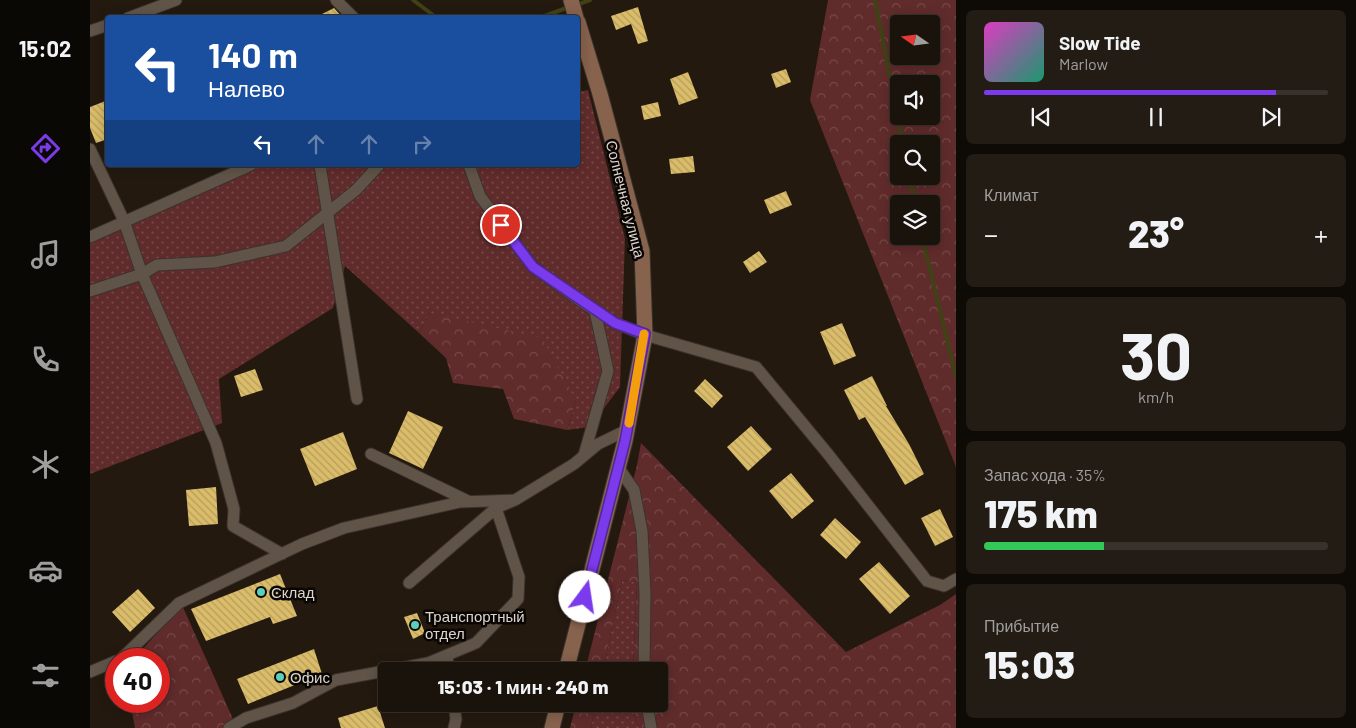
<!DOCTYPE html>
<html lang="ru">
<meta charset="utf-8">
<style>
:root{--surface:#1a130b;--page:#231c14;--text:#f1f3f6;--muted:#9f9e9d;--line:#38322c;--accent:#7c3aed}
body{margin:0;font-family:Barlow,sans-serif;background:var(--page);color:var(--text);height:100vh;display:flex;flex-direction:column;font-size:19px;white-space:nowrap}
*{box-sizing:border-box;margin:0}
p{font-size:16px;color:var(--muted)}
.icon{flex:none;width:28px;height:28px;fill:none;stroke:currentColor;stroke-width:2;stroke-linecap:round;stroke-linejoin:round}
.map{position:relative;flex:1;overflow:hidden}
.drawer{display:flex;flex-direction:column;gap:10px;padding:10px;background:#0e0a06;width:400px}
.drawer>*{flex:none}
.banner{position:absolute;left:15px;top:15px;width:475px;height:152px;border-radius:5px;box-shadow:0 2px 12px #0003,0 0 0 1px var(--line);background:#1a4fa0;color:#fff;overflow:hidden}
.needle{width:32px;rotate:284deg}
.controls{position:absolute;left:800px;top:15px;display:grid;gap:10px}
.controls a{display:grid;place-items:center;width:50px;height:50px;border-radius:5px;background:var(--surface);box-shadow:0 2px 12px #0003,0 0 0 1px var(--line);font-size:25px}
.speed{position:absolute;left:15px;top:648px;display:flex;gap:10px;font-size:25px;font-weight:700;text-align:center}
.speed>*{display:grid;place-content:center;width:65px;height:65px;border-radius:50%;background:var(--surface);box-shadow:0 2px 12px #0003,0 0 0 1px var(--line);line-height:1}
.speed .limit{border:8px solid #d22;background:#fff;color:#111}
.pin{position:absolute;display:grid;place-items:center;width:42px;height:42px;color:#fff;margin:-21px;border:2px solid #fff;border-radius:50%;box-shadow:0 1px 5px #0007}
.me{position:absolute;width:55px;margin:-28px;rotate:14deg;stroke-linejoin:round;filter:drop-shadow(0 0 4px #0008)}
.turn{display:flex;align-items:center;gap:18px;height:105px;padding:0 20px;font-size:22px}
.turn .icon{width:65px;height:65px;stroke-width:2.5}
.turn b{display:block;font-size:35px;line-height:42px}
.lanes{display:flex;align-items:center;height:48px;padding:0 20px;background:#0003;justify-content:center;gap:25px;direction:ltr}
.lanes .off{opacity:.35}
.big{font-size:38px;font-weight:800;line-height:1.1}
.drawer .tile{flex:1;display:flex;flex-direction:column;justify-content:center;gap:8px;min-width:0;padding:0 18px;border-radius:8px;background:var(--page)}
.drawer .dial{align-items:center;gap:0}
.dial b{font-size:65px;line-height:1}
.song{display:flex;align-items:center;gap:15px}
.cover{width:60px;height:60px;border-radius:8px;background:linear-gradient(135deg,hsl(310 70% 55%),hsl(160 70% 35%))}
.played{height:5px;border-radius:2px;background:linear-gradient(90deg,var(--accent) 85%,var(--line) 85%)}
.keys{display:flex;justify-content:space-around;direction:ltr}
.heat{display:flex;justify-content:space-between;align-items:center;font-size:28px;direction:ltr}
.charge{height:8px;border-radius:4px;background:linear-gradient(90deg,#34c759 35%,var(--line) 0)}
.trip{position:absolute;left:288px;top:662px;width:290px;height:50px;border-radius:5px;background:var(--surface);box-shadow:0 2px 12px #0003,0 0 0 1px var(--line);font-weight:800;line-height:50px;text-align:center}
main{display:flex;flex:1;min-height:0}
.tabs{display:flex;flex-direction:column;width:90px;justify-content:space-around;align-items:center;background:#0a0804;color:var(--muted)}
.tabs .icon{width:35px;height:35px}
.tabs .active{color:var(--accent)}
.tabs b{font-size:22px;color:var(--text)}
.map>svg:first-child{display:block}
.grass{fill:url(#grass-dots)}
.forest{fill:url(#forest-crowns);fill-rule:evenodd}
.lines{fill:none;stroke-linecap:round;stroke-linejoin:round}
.stream{stroke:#404215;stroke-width:4}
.building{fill:url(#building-back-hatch)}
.street-casing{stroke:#3a332d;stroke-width:13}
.secondary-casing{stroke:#3a332d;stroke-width:17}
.street{stroke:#605449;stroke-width:11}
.secondary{stroke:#87624d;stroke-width:15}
.route-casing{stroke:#51269a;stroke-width:12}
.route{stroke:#7c3aed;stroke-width:9}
.slow{stroke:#f59e0b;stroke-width:9}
.poi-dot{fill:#5cceba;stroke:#090503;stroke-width:2}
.labels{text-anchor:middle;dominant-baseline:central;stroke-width:5;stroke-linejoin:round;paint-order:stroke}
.street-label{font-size:15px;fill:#dcd5ce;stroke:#090503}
.poi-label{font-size:15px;fill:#dcd5ce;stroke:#090503;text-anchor:start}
</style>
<main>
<nav class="tabs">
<b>15:02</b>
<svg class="icon active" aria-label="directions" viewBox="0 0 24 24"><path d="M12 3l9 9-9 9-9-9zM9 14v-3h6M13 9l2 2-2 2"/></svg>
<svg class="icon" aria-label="music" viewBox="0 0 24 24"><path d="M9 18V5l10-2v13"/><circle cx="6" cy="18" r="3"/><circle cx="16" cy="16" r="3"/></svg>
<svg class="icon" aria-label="phone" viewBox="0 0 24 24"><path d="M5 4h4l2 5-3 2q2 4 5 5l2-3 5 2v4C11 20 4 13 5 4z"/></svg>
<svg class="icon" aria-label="climate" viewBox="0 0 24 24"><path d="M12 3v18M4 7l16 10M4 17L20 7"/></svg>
<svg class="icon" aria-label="car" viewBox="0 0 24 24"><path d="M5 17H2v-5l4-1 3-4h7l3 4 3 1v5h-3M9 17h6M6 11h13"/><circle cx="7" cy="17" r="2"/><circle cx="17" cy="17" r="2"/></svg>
<svg class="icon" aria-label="filters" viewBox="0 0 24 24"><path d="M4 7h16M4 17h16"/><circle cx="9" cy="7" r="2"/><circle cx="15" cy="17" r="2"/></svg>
</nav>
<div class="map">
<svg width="866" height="728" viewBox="0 0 866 728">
<defs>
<pattern id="grass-dots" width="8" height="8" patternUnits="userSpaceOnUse" patternTransform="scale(1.25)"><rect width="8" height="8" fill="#602b2b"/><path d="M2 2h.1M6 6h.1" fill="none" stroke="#764949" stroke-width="1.8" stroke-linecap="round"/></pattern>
<pattern id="forest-crowns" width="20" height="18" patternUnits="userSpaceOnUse" patternTransform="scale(1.25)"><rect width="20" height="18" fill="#602b2b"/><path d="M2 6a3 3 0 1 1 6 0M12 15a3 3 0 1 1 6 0" fill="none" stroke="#764949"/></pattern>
<pattern id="building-back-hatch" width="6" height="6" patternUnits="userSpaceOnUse" patternTransform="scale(1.25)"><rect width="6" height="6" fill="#dabc69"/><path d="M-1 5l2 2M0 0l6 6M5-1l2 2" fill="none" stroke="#b49d5e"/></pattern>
</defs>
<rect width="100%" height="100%" fill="#23190f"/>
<path class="grass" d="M 498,90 L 535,239 L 530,387 L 500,427 L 477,430 L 486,401 L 340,313 L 329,333 L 255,266 L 243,308 L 129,379 L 132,423 L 0,474 L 0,236 L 168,165 L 488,165 L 488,92 Z
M 532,580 L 547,582 L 543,671 L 513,671 Z
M 506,704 L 541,704 L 549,728 L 501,728 Z"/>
<path class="forest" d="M 738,0 L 866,0 L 866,467 L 720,100 ZM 809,24 L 841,24 L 841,56 L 809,56 ZM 809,84 L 841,84 L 841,116 L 809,116 ZM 809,144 L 841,144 L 841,176 L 809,176 ZM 809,204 L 841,204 L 841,236 L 809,236 Z
M 340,313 L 452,338 L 486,401 L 477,430 L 424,419 L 413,389 L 363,383 L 356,358 L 329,333 Z
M 551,443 L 756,652 L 850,605 L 866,594 L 866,728 L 549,728 L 541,704 L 569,704 L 569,671 L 543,671 L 547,582 L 532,580 L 513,671 L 495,671 L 547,465 Z
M 92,605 L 143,719 L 147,728 L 45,728 L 40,701 L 69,701 L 69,659 L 44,659 Z
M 486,704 L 506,704 L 501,728 L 480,728 Z"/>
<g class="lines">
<path class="stream" d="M 323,0 L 347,18
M 785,0 L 813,144
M 486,5 L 500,0
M 449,18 L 479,7
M 819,176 L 825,204
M 832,236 L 866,377"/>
</g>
<path class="building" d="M 548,7 L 558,41 L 548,44 L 541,24 L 526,30 L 521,16 Z
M 244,8 L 253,18 L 224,18 Z
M 696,69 L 701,82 L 686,88 L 681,74 Z
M 598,72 L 608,98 L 589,105 L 580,79 Z
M 18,100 L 18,139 L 6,143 L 0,128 L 0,107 Z
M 568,102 L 571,116 L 554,120 L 551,106 Z
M 603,156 L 605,172 L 581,174 L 579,159 Z
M 696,191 L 702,205 L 680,214 L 674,200 Z
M 669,251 L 677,262 L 660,273 L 653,262 Z
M 752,323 L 766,356 L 744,365 L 730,332 Z
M 165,369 L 173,390 L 151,397 L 144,376 Z
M 782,376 L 797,406 L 796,406 L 819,444 L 834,474 L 815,485 L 775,417 L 769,420 L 754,390 Z
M 615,379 L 633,396 L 622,408 L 604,391 Z
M 318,411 L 353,427 L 333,469 L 299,453 Z
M 661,426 L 682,449 L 658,471 L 637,447 Z
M 253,432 L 267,469 L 225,486 L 210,449 Z
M 701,473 L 724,501 L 702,519 L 679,491 Z
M 126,487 L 128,524 L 99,526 L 96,490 Z
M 850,509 L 863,537 L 845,546 L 831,518 Z
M 745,518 L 771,542 L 756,559 L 730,535 Z
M 789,562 L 820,596 L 800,614 L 769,579 Z
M 190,574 L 207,616 L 183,624 L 180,617 L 116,641 L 101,609 Z
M 48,589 L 65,608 L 40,632 L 22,612 Z
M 327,613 L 335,633 L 323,639 L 314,617 Z
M 224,649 L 232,674 L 158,704 L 147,679 Z
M 288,706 L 295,728 L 251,728 L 248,718 Z"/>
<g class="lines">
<defs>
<path id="street" d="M 246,0 L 264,18
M 38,18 L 86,0
M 0,31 L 18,25
M 0,149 L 34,221 L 52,274 L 126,443 L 144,509 L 143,526 L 192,554
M 230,165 L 267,399
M 379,165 L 390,196 L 443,267 L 495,304 L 525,323 L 555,335 L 666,367 L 738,454 L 837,581 L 854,586 L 866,579
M 0,237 L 161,165
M 0,291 L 52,274 L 67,265 L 125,262 L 196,246 L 266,190 L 289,165
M 281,454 L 378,501
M 494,455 L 518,371 L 505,311
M 528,467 L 544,490 L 552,531 L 555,593 L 554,671
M 319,583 L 406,508 L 425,500 L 484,464 L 508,444 L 537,430
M 357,655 L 359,671
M 31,659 L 89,603 L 212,544 L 254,528 L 370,502 L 425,500
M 0,672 L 26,661
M 557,704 L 561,728
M 139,728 L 156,718 L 203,703 L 246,680 L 338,663 L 386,643 L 428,599 L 429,577 L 406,508
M 364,728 L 366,719 L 364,704"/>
<path id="secondary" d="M 481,0 L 486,18
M 476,671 L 535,441 L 555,335 L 552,251 L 510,94 L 488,22
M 462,728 L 468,704"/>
</defs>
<use href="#street" class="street-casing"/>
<use href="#secondary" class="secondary-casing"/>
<use href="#street" class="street"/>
<use href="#secondary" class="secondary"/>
</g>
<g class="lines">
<defs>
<path id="route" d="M 411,225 L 443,267 L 525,323 L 555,334 L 535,441 L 495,597"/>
</defs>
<use href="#route" class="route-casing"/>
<use href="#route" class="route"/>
<path class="slow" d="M 539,423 L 554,334"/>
</g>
<g class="poi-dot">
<circle cx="171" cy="592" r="5"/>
<circle cx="325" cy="625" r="5"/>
<circle cx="190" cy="677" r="5"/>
</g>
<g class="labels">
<g class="street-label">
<text transform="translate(536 199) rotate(76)">Солнечная улица</text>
</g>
<g class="poi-label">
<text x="181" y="592">Склад</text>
<text x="335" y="616">Транспортный<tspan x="335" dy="17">отдел</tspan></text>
<text x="200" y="677">Офис</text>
</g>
</g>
</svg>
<div class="controls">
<a><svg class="needle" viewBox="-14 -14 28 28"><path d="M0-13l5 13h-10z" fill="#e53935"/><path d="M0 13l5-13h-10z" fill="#9f9e9d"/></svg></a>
<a><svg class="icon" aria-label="sound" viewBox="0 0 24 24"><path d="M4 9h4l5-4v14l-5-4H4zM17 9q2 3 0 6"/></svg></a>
<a><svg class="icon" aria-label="search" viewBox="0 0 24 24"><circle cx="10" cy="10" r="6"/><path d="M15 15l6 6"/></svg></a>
<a><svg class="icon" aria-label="layers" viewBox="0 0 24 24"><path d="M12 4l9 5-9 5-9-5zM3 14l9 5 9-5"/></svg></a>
</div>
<div class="speed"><div class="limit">40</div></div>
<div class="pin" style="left:411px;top:225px;background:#d93025"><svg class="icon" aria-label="arrive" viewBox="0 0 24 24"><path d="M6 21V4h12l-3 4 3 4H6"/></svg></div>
<svg class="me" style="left:495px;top:597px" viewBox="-20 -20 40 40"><circle r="19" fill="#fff"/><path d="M0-13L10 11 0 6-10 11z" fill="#7c3aed"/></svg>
<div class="trip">15:03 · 1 мин · 240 m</div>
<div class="banner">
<div class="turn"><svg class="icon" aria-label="left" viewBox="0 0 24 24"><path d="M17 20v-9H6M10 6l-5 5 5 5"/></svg><div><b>140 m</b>Налево</div></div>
<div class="lanes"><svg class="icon" aria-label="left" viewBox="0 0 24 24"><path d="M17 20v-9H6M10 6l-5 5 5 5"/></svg><svg class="icon off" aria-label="ahead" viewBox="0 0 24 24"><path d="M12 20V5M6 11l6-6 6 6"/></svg><svg class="icon off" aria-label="ahead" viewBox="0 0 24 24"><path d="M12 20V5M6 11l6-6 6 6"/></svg><svg class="icon off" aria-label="right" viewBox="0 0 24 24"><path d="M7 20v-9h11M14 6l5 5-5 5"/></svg></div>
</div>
</div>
<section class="drawer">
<div class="tile">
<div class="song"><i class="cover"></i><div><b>Slow Tide</b><p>Marlow</p></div></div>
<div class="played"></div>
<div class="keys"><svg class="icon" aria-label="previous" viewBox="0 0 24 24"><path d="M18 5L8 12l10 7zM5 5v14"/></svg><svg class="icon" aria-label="pause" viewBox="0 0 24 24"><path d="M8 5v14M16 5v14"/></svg><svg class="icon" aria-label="next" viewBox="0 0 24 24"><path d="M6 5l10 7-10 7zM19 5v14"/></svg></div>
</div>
<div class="tile"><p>Климат</p>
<div class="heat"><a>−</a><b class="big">23°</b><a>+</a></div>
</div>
<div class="tile dial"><b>30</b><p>km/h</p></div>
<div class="tile"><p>Запас хода · 35%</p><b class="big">175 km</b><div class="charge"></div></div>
<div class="tile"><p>Прибытие</p><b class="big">15:03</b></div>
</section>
</main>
